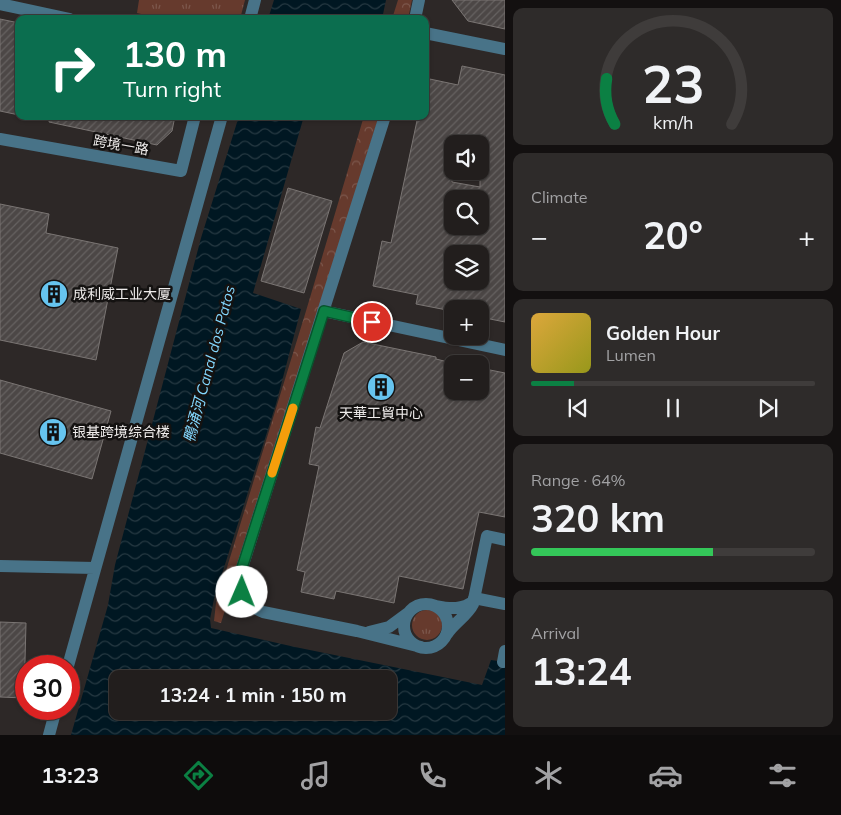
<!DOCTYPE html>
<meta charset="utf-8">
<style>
:root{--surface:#221e1d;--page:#2e2b2a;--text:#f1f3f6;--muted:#a2a2a4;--line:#3f3c3b;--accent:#0b8043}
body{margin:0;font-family:Mulish,"Noto Sans SC",sans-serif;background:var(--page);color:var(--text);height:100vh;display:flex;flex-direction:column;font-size:19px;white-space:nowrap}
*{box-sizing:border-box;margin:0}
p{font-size:16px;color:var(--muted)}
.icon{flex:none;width:28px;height:28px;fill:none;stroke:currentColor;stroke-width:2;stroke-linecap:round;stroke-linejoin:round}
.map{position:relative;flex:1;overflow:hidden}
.side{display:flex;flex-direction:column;gap:8px;padding:8px;background:#131010;width:336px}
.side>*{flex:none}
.guide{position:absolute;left:15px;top:15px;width:414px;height:105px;border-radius:10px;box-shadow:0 1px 4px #0004,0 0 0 1px var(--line);background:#0b6e4f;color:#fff;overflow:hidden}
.buttons{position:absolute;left:444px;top:135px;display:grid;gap:10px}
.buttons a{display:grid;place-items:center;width:45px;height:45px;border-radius:10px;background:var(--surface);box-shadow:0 1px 4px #0004,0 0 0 1px var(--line);font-size:25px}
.speed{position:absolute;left:15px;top:655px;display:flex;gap:10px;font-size:25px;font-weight:700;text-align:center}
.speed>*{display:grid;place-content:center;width:65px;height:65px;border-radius:50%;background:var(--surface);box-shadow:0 1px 4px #0004,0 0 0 1px var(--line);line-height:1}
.speed .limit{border:8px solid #d22;background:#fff;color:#111}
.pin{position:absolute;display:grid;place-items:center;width:42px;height:42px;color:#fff;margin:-21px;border:2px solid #fff;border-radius:50%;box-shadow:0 1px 5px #0007}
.me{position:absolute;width:55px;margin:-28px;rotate:1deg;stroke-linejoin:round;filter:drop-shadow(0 0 4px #0008)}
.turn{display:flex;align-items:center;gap:18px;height:105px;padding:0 25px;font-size:22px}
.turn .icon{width:65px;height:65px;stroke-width:2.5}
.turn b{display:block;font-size:35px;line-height:42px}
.big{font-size:38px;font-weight:700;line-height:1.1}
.side .tile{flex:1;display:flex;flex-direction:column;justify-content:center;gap:8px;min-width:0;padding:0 18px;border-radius:10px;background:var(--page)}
.side .dial{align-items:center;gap:0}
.dial svg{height:130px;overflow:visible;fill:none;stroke:var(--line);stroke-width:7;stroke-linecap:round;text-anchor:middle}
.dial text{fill:var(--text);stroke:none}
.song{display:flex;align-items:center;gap:15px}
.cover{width:60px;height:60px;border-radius:8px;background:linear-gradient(135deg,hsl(40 70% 55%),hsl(60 70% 35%))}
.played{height:5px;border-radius:2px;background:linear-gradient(90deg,var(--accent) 15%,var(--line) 15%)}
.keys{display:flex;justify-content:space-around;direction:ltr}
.heat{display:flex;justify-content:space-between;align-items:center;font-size:28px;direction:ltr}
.charge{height:8px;border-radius:4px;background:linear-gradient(90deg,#34c759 64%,var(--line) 0)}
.trip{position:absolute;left:109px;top:670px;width:288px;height:50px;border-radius:10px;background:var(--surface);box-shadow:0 1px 4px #0004,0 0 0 1px var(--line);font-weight:700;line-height:50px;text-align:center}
.tabs{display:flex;height:80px;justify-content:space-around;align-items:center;background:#0e0c0c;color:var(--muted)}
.tabs .icon{width:35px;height:35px}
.tabs .current{color:var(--accent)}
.tabs b{font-size:22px;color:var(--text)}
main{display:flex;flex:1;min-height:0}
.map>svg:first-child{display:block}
.grass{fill:url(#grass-tufts)}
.forest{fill:url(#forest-crowns)}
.water{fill:url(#water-waves);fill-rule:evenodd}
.building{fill:url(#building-hatch);stroke:#7a7573;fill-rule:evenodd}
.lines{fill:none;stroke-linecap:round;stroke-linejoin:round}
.minor{stroke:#487388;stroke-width:12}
.route-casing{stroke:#07532c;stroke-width:12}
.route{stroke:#0b8043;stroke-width:9}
.slow{stroke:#f59e0b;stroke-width:9}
.labels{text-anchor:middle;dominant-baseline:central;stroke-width:5;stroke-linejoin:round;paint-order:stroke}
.street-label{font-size:14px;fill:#efeceb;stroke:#141211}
.poi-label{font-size:14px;fill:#efeceb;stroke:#141211;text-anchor:start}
.water-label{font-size:15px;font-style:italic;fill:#83d7fe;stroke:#141211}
</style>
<main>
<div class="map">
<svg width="505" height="735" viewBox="0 0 505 735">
<defs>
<pattern id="grass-tufts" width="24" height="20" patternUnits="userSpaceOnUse" patternTransform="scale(1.25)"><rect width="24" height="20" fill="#663a2d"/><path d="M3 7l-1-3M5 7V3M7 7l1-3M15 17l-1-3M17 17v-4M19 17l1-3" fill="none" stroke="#7c574c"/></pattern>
<pattern id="forest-crowns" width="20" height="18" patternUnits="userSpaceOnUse" patternTransform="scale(1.25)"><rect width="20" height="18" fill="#663a2d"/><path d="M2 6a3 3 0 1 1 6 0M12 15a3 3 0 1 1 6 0" fill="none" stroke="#7c574c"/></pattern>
<pattern id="water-waves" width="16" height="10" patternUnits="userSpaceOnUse" patternTransform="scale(1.25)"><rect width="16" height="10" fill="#001722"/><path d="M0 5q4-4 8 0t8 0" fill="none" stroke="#263942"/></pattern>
<pattern id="building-hatch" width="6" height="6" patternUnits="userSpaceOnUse" patternTransform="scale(1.25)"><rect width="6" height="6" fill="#4c4746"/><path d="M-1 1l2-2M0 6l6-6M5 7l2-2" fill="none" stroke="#666261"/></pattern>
</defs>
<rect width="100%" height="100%" fill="#2d2827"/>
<path class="grass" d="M 139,0 L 245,0 L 240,19 L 163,19 L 137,13 Z
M412 625a15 15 0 1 1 30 0a15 15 0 1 1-30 0Z"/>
<path class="forest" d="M 398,0 L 412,0 L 408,19 L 392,19 Z
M 364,116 L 379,116 L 221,623 L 214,621 L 216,603 L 306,311 Z"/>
<path class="water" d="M 274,0 L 386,0 L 382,19 L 268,19 Z
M 239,116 L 304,116 L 253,293 L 301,309 L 276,404 L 214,599 L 210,619 L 211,628 L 295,647 L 482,685 L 491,660 L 505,662 L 505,735 L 71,735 L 108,605 L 115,565 L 201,238 ZM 118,679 L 388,679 L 388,711 L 118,711 Z"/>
<path class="building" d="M 452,0 L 505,0 L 505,29 L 468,21 Z
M 0,19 L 19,23 L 19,115 L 0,111 Z
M 462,66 L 505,75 L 505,322 L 480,317 L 480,309 L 452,309 L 452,311 L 416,304 L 418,295 L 373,286 L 382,241 L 391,243 L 418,116 L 425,116 L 425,78 L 458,85 ZM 452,144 L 480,144 L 480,187 L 452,182 ZM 452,199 L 480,199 L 480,226 L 452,226 ZM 452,254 L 480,254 L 480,281 L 452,281 Z
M 50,116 L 175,116 L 172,131 L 157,145 L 49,122 Z
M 288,188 L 332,201 L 304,293 L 261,281 Z
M 0,204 L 49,214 L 46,233 L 118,248 L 96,360 L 0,340 Z
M 363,342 L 436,357 L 436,359 L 452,363 L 452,391 L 480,391 L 480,368 L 505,373 L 505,517 L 479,512 L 463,589 L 399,576 L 394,603 L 336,591 L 334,599 L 301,592 L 305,572 L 297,570 L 319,466 L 309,464 L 316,427 L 320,428 L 344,353 Z
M 0,380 L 111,411 L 92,479 L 0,453 Z
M 0,622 L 26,623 L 24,698 L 0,697 Z"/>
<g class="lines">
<path class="minor" d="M 0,4 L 70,19
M 250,19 L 255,0
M 415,19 L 419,0
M 425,33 L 505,49
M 385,116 L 241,571 C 238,589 245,605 263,612 L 357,631 L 421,647
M 0,139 L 181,171 L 195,116
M 323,311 L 505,350
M 0,566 L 95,568
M 474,598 L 505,604
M404 626a22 22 0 1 1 44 0a22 22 0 1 1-44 0Z
M 436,606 C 450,609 463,610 474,601
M 369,632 L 389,627 L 408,613
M 447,634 C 454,623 467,616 473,604 L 487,536 L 505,540
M 503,662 L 505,651
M 68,666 L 222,116
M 49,735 L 56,709"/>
</g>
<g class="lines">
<defs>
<path id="route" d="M 242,592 L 240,582 L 241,571 L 324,311 L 372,322"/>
</defs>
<use href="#route" class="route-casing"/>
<use href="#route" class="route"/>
<path class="slow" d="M 272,473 L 293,408"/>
</g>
<defs>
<symbol id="building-disc" viewBox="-11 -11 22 22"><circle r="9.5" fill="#66c4ef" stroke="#141211"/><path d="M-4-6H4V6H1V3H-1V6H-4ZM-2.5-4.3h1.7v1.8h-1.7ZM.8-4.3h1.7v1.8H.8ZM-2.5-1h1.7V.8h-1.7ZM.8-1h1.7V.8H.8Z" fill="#111"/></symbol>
</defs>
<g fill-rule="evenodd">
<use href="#building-disc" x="38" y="278" width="32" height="32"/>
<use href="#building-disc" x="365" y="371" width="32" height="32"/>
<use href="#building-disc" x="37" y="416" width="32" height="32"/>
</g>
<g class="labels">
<g class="street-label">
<text transform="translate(121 145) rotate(10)">跨境一路</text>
</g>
<g class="poi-label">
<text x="73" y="294">成利威工业大厦</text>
<text x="381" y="413" text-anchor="middle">天華工貿中心</text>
<text x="72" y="432">银基跨境综合楼</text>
</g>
<g class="water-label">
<text transform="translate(209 364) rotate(-75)">鴨涌河 Canal dos Patos</text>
</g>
</g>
</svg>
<div class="buttons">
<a><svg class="icon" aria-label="sound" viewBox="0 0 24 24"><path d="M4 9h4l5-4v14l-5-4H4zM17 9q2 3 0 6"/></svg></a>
<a><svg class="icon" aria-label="search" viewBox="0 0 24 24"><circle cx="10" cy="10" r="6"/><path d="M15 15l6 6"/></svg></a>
<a><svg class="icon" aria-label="layers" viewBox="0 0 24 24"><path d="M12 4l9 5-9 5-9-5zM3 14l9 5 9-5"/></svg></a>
<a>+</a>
<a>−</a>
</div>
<div class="speed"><div class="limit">30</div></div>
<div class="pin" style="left:372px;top:322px;background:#d93025"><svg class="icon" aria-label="arrive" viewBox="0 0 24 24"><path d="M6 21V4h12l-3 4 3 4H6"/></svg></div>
<svg class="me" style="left:242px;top:592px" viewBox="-20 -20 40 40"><circle r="19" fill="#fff"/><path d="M0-13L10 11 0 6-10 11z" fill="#0b8043"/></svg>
<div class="trip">13:24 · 1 min · 150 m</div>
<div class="guide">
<div class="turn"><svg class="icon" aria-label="right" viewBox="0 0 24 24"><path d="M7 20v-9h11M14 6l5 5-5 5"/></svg><div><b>130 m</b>Turn right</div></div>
</div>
</div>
<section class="side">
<div class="tile dial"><svg viewBox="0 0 100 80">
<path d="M14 69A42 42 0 1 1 86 69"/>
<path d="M14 69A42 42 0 0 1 9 41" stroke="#0b8043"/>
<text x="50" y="56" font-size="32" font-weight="700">23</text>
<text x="50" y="72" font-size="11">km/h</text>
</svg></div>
<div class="tile"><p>Climate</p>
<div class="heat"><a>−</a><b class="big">20°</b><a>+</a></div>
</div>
<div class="tile">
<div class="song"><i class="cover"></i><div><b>Golden Hour</b><p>Lumen</p></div></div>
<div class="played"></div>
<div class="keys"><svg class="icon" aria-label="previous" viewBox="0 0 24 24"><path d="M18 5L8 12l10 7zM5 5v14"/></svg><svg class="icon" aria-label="pause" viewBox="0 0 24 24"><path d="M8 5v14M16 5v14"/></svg><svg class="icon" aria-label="next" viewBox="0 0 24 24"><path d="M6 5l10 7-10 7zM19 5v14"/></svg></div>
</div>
<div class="tile"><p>Range · 64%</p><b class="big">320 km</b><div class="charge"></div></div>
<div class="tile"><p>Arrival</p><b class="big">13:24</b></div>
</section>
</main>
<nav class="tabs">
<b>13:23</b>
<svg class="icon current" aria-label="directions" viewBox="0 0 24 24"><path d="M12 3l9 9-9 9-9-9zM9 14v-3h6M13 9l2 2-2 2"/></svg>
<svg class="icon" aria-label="music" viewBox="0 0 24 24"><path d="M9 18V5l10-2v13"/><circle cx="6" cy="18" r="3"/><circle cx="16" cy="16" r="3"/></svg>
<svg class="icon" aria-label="phone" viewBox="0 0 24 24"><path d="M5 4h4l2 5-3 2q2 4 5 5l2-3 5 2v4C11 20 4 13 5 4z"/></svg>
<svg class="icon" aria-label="climate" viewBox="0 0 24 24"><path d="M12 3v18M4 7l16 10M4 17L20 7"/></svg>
<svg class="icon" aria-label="car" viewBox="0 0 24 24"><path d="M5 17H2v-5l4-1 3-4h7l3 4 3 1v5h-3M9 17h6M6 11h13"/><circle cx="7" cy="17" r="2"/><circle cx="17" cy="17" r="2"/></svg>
<svg class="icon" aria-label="filters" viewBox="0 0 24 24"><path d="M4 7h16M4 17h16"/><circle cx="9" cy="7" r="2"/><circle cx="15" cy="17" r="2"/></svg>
</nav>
